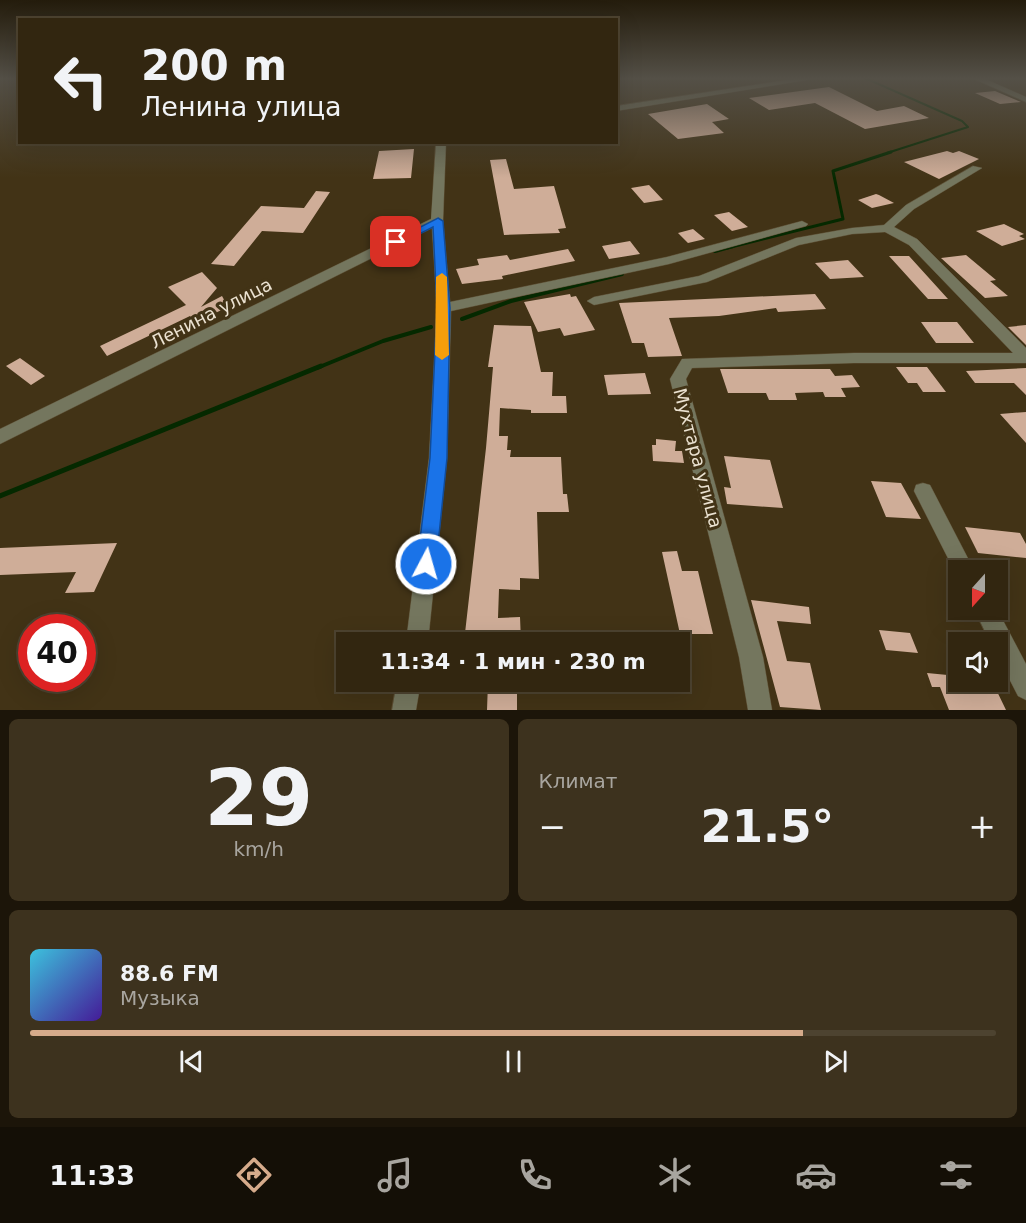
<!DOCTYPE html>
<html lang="ru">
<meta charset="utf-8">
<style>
:root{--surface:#322610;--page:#3d321e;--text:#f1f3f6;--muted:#a8a59f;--line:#4d4330;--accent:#d6ab8b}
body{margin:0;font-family:"DejaVu Sans",sans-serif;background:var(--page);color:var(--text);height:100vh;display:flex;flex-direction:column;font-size:22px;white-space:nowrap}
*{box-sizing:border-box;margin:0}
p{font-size:20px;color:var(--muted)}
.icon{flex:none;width:33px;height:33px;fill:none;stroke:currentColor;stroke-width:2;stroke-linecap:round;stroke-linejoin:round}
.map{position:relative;height:710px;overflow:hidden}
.side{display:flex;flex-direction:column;gap:9px;padding:9px;background:#1c1509;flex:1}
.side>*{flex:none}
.top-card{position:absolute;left:18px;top:18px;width:600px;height:126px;border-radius:0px;box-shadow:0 6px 24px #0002,0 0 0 2px var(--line);background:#322610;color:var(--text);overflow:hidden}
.needle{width:39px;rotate:201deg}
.tools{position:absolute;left:948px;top:560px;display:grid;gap:12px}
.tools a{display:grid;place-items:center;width:60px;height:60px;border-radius:0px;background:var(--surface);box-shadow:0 6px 24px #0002,0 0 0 2px var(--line);font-size:30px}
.speed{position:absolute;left:18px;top:614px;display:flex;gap:12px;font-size:30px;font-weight:700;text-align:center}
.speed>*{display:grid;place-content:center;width:78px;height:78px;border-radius:50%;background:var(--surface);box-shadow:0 6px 24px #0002,0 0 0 2px var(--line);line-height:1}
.speed .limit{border:9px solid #d22;background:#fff;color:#111}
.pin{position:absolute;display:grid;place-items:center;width:51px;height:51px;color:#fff;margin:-26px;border-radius:12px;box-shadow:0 3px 9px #0006}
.me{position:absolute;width:66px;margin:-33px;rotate:6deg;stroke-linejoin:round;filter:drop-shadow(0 0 4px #0008)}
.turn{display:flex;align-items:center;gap:21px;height:126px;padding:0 24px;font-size:27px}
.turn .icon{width:78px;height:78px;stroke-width:2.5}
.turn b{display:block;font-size:42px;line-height:51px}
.big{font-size:45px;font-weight:700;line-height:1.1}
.side .tile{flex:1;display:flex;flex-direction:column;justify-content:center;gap:9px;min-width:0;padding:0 21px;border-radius:9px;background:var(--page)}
.side .dial{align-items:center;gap:0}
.dial b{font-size:78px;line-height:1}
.song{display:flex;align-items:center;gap:18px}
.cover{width:72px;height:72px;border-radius:9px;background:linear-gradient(135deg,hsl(190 70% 55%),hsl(260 70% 35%))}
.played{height:6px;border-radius:3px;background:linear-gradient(90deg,var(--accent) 80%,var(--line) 80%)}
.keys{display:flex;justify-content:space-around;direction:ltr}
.heat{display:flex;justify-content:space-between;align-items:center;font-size:33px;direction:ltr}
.side .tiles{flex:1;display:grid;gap:9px;grid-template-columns:1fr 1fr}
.tile:last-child{grid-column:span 2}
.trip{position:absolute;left:336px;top:632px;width:354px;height:60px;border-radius:0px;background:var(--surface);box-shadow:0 6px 24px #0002,0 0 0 2px var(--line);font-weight:700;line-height:60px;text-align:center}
.dock{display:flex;height:96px;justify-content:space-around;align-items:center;background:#140f06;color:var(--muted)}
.dock .icon{width:42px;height:42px}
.dock .on{color:var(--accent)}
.dock b{font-size:27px;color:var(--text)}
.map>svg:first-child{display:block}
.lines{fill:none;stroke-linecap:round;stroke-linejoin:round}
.stream-far3{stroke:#052900;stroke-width:2}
.stream-far2{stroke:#052900;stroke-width:3}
.stream-far1{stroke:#052900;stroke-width:4}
.stream{stroke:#052900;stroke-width:5}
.building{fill:#cfad98}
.minor-casing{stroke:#5d4f34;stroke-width:1}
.minor{fill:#74765e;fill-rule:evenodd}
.route{fill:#1a73e8;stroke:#114b97;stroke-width:1.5}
.slow{fill:#f59e0b}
.labels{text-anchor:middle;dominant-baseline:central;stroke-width:6;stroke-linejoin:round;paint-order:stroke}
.street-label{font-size:18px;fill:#ebe2d1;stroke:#423316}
</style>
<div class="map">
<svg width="1026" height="710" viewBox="0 0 1026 710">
<rect width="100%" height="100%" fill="#423316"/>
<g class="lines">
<path class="stream-far3" d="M 865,78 L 962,121 L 968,127 L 887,153"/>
<path class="stream-far2" d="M 727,248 L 843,219 L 833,171 L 891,152"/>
<path class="stream-far1" d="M 715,251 L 733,246
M 462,319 L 511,301 L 622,274
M 317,368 L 383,341 L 431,327"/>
<path class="stream" d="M 0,496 L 321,366"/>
</g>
<path class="building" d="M 829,87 L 877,111 L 904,106 L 929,118 L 865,129 L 815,103 L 769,110 L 749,98 Z
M 995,91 L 1021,102 L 1000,104 L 975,93 Z
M 707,104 L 729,119 L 712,122 L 724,133 L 678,139 L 648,114 Z
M 414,149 L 411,178 L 373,179 L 379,151 Z
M 947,151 L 953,153 L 959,151 L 979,159 L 939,179 L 904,162 Z
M 506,159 L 514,189 L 554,186 L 566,228 L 558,229 L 560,233 L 504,235 L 490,160 Z
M 649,185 L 663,200 L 644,203 L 631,188 Z
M 316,191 L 330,192 L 303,233 L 262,231 L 234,266 L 211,264 L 261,206 L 304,208 Z
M 876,194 L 879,195 L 894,203 L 872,208 L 858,200 Z
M 729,212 L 748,227 L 732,231 L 714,215 Z
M 1004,224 L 1024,234 L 1019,236 L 1025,239 L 1002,246 L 976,231 Z
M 693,229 L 705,239 L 688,243 L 678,233 Z
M 630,241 L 640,254 L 609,259 L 602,246 Z
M 568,249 L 575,261 L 502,276 L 503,279 L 462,284 L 456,269 L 479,265 L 477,259 L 507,255 L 510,260 Z
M 966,255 L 996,280 L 990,281 L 1008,296 L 985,298 L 941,258 Z
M 889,256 L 909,256 L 948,299 L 928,299 Z
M 848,260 L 864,277 L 830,279 L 815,263 Z
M 202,272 L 217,288 L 201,307 L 222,296 L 228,307 L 194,323 L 190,316 L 107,356 L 100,346 L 186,305 L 168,287 Z
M 570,294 L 571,297 L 576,296 L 595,330 L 564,336 L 560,328 L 538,332 L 524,302 Z
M 815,294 L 826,309 L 778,312 L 776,308 L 719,316 L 669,318 L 682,356 L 648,357 L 644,343 L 632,343 L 619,303 Z
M 921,322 L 957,322 L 974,343 L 936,343 Z
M 494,325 L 531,326 L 541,372 L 553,372 L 552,396 L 566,396 L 567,413 L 531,413 L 531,410 L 500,408 L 499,436 L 508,436 L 507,450 L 511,450 L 510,457 L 561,457 L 563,494 L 567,494 L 569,512 L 537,512 L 539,579 L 520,578 L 520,590 L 499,589 L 498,618 L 520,617 L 521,642 L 464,642 L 486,448 L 493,367 L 488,367 Z
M 1026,325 L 1026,345 L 1008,327 Z
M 20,358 L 45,376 L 31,385 L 6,366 Z
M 896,367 L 927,367 L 946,392 L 923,392 L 917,383 L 908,383 Z
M 1026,368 L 1026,395 L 1014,383 L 975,383 L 966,371 Z
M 720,369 L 830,369 L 835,376 L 852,375 L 860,387 L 841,388 L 846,397 L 825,397 L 823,392 L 795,393 L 797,400 L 769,400 L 766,393 L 728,393 Z
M 645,373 L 651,394 L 608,395 L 604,375 Z
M 1026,412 L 1026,443 L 1000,414 Z
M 656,439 L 676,441 L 675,451 L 682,451 L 684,463 L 653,461 L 652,445 L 656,445 Z
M 724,456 L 770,460 L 783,508 L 727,504 L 724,487 L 731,488 Z
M 871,481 L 901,483 L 921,519 L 886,517 Z
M 965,527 L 1020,533 L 1026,544 L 1026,558 L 978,553 Z
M 117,543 L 94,592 L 65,593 L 76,572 L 0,575 L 0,548 Z
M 677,551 L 682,571 L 698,571 L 713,634 L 680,634 L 662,552 Z
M 751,600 L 809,607 L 811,624 L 777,621 L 787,661 L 810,663 L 821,710 L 780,707 Z
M 879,630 L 910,633 L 918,653 L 886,650 Z
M 927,673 L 958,676 L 958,681 L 992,681 L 1006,710 L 949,710 L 940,687 L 932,687 Z
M 488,682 L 517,682 L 517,710 L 487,710 Z"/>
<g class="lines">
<defs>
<path id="minor" d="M 800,78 L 819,78 L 616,111 L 616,106 Z
M 972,78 L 983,78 L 1026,97 L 1026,102 Z
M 436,142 L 446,142 L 443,221 L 450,302 L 667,257 L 802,221 L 808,224 L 806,226 L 669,264 L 451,311 L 447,458 L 428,642 L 406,642 L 429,458 L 437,308 L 432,228 L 0,444 L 0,429 L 431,219 Z
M 973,166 L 982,168 L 914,209 L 894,227 L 917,239 L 1026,348 L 1026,363 L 854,363 L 692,368 L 686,379 L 763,657 L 772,710 L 748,710 L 739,657 L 670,379 L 682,359 L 854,353 L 1013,353 L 909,245 L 885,232 L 852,234 L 799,245 L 707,282 L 594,305 L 587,301 L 594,297 L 699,276 L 796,238 L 852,228 L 884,225 L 906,205 Z
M 923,483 L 930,485 L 974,570 L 958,570 L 958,578 L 914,491 L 916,485 Z
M 974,609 L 997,609 L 1026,664 L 1026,700 L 1018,696 L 998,657 L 998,642 L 990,642 Z
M 397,681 L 421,681 L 416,710 L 392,710 Z"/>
</defs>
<use href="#minor" class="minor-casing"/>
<use href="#minor" class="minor"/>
</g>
<linearGradient id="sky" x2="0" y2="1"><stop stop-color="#241c0c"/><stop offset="0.44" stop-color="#545047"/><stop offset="1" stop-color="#545047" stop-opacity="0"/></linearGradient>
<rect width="1026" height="178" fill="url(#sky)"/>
<path class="route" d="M 438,218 L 443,221 L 450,308 L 447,458 L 436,564 L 433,571 L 426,573 L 420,571 L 417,564 L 430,458 L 437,308 L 433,227 L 400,244 L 391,242 Z"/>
<path class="slow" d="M 442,273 L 447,277 L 449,355 L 442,360 L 435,355 L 436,277 Z"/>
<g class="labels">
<g class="street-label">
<text transform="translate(211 313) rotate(-27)">Ленина улица</text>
<text transform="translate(698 458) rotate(75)">Мухтара улица</text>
</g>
</g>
</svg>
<div class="tools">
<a><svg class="needle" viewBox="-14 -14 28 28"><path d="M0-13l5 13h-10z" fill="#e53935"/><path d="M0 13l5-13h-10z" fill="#a8a59f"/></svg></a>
<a><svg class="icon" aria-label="sound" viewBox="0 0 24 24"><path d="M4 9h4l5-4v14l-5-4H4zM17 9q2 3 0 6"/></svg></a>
</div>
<div class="speed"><div class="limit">40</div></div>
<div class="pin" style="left:396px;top:242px;background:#d93025"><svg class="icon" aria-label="arrive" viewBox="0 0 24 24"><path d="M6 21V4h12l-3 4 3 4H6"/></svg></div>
<svg class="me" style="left:426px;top:564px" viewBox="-20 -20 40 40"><circle r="17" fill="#1a73e8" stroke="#fff" stroke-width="3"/><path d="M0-11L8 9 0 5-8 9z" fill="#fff"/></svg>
<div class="trip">11:34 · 1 мин · 230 m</div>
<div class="top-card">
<div class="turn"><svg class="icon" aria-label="left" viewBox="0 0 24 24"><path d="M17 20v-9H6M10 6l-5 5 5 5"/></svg><div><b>200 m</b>Ленина улица</div></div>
</div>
</div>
<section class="side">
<div class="tiles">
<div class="tile dial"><b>29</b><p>km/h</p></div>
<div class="tile"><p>Климат</p>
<div class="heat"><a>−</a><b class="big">21.5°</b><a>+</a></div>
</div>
<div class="tile">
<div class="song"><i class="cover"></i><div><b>88.6 FM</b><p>Музыка</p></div></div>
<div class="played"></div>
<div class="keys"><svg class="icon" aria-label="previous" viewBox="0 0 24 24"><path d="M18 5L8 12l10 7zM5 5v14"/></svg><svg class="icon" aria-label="pause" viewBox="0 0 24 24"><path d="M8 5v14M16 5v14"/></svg><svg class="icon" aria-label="next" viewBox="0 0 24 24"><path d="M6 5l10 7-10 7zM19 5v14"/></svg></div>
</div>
</div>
</section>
<nav class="dock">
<b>11:33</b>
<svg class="icon on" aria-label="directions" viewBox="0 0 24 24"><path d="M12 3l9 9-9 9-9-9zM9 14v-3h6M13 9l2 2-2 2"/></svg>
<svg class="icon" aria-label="music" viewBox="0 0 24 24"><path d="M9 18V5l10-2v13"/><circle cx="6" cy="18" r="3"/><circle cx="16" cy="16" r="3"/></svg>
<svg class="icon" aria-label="phone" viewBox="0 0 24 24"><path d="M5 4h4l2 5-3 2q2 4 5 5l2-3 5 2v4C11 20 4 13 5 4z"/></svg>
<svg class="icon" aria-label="climate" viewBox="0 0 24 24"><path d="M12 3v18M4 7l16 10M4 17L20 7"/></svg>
<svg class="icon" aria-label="car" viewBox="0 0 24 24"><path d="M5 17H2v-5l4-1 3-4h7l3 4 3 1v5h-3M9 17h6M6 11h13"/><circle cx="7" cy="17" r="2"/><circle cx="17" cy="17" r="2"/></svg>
<svg class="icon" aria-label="filters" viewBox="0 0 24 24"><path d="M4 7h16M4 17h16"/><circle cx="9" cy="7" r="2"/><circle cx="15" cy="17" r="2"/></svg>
</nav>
